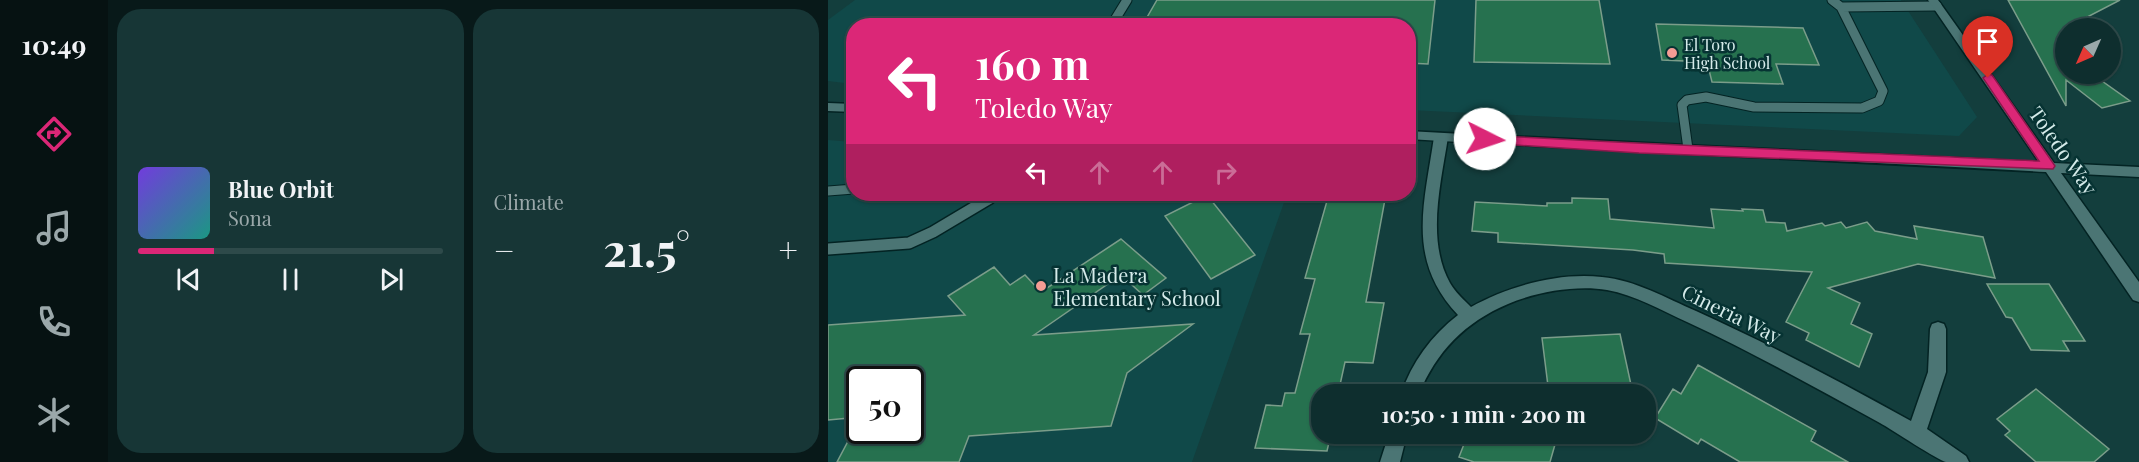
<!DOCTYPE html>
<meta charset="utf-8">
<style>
:root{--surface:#0e2e2e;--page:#173636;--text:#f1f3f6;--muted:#9ba8aa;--line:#2e4a4a;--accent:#db2777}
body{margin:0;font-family:"Playfair Display",serif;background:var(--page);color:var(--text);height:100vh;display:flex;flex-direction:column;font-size:22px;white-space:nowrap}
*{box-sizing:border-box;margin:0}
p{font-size:20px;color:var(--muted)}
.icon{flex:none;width:33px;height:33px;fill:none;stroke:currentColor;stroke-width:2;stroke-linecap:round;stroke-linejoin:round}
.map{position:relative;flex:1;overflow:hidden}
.drawer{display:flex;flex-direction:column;gap:9px;padding:9px;background:#081919;width:720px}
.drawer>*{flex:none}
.guide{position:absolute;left:18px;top:18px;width:570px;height:183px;border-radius:24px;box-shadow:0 2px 4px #0004,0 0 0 2px var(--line);background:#db2777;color:#fff;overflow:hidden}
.needle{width:39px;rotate:225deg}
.buttons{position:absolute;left:1227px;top:18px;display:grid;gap:12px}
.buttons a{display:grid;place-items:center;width:66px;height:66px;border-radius:50%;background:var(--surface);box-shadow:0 2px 4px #0004,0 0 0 2px var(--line);font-size:30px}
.speed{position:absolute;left:18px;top:366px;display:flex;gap:12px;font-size:30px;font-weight:700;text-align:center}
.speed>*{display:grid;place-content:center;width:78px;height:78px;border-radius:50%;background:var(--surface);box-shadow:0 2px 4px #0004,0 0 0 2px var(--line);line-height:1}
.speed .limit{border:3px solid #111;border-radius:9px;background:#fff;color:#111}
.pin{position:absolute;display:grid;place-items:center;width:51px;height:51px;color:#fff;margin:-62px -26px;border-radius:50% 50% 50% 0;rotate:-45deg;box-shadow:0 0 6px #0007}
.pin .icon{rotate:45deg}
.me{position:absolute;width:66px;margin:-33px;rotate:94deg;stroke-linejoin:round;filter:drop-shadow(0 0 4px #0008)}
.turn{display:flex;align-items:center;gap:21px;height:126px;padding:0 30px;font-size:27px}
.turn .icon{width:78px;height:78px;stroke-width:2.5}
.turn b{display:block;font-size:42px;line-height:51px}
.lanes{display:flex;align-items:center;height:57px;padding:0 30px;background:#0003;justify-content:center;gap:30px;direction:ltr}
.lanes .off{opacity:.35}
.big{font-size:45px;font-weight:700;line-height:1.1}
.drawer .card{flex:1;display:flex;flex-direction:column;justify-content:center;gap:9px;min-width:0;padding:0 21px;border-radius:24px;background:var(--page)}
.song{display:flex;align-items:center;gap:18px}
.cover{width:72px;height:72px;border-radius:9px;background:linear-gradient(135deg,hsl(260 70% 55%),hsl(170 70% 35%))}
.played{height:6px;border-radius:3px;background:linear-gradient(90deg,var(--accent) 25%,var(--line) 25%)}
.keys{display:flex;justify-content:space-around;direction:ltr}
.heat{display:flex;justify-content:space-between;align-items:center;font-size:33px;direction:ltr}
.drawer .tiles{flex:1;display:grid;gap:9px;grid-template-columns:repeat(2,1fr)}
.trip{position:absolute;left:483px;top:384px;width:345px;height:60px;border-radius:24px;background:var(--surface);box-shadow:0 2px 4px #0004,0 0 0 2px var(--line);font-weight:700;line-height:60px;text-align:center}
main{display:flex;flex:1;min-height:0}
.menu{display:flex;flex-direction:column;width:108px;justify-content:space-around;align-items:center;background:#061212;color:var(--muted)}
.menu .icon{width:42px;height:42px}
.menu .current{color:var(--accent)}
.menu b{font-size:27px;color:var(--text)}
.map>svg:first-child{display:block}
.built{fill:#104949;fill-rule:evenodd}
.building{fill:#26714f;stroke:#7b9d8a;stroke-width:1.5}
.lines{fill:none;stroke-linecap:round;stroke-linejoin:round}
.lane-far1-casing{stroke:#032323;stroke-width:11}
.lane-casing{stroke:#032323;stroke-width:14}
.street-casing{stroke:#032323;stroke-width:3}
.secondary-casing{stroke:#032323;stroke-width:3}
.lane-far1{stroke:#4b7574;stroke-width:9}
.lane{stroke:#4b7574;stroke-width:11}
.street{fill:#4b7574;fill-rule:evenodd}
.secondary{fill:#4b7574;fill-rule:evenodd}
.route{fill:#db2777;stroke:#8e194d;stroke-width:1.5}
.poi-dot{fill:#f59c94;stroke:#063333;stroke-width:2}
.labels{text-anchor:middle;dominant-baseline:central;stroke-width:5;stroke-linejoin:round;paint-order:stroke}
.far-poi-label{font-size:16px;fill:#d5ebea;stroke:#063333;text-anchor:start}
.street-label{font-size:20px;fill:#d5ebea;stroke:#063333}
.poi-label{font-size:20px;fill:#d5ebea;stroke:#063333;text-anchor:start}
</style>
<main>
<nav class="menu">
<b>10:49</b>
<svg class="icon current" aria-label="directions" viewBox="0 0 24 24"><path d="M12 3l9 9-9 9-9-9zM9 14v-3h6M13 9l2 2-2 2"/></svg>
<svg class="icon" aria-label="music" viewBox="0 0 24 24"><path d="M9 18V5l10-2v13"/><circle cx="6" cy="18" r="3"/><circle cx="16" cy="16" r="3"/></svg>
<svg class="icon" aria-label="phone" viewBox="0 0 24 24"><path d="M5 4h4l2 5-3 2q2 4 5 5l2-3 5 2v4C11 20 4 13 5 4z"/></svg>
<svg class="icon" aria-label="climate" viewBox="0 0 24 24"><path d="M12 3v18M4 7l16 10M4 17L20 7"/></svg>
</nav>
<section class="drawer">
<div class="tiles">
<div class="card">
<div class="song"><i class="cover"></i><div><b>Blue Orbit</b><p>Sona</p></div></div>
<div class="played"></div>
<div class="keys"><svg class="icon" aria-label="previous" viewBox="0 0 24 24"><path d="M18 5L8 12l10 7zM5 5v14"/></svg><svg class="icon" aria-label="pause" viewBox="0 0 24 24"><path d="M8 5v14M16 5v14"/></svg><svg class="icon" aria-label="next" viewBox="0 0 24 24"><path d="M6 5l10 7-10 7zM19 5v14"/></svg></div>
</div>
<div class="card"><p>Climate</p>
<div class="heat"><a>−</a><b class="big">21.5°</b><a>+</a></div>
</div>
</div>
</section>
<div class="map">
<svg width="1311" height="462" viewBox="0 0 1311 462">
<rect width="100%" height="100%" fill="#133e3d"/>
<path class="built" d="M 27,0 L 1073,0 L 1149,117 L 1131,136 L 581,110 L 580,26 L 26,26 L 25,84 L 0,81 L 0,20 Z
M 0,140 L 25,142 L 26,194 L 459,194 L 364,462 L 0,462 ZM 32,380 L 82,380 L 82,430 L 32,430 Z"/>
<path class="building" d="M 329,0 L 607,0 L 600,64 L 580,63 L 580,26 L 314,26 Z
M 648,0 L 771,0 L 782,64 L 646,62 Z
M 1180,0 L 1292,0 L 1238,28 L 1238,74 L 1264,74 L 1302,101 L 1274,108 L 1238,80 L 1238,106 Z
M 828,24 L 975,28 L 991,65 L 948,64 L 955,84 L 884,82 L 879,62 L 834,60 Z
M 501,194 L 558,194 L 538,302 L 556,303 L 545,363 L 517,362 L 510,394 L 494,394 L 494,434 L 503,434 L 499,451 L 427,448 L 438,405 L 454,406 L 457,393 L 467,393 L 482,334 L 472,334 L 487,279 L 477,278 Z
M 379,195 L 427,255 L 383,279 L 337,216 Z
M 744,198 L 780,199 L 782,219 L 886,228 L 883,209 L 915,211 L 914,209 L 935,210 L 938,222 L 957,223 L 959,231 L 994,223 L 997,226 L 1013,222 L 1018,228 L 1039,222 L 1047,231 L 1089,239 L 1086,226 L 1155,237 L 1167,278 L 1090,264 L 1000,288 L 1032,303 L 1023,324 L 1044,334 L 1031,367 L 978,340 L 981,333 L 958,322 L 984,272 L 837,263 L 836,254 L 805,250 L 670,242 L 670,233 L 644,231 L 647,202 L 719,206 L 719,203 L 744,203 Z
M 293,239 L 338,278 L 315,295 L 293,275 L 206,335 L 365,324 L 299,373 L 283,426 L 141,436 L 131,462 L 9,462 L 26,430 L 82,430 L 82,380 L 32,380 L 32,417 L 0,420 L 0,325 L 137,315 L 120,296 L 166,267 L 182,285 L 197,275 L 213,292 Z
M 1159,284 L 1221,284 L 1257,341 L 1235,341 L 1241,351 L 1203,350 L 1184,318 L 1178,317 Z
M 792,334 L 805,394 L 721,394 L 714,338 Z
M 870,365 L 988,431 L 983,441 L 1020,462 L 912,462 L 873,439 L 870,444 L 827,418 L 845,389 L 853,394 Z
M 1208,389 L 1281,449 L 1266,462 L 1208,462 L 1177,435 L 1182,431 L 1169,419 Z
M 640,434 L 719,434 L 718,438 L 728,441 L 722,462 L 646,462 L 631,457 Z"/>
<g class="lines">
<defs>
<path id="lane-far1" d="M 1013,7 L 1109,6
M 283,26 L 299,0
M 860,149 L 854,105 L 859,100 L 878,97 L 926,107 L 1034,108 L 1051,101 L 1055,91 L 1013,7 L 1004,0
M 0,191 L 26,189
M 160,200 L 169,194"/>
<path id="lane" d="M 0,249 L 81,243 L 105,232 L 162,198"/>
<path id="street" d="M 613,133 L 620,137 C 613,183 598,240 622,283 C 627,292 636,300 643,307 C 681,286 731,272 774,277 C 807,280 838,298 868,311 C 941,344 1013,382 1083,421 L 1100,372 L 1102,329 L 1104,324 L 1110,322 L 1116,324 L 1118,329 L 1118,372 L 1099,429 L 1138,456 L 1141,462 C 1133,462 1125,462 1118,462 C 1111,461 1063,429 1052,423 C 988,388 924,352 859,322 C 833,310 807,295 779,290 C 748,285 708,292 680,304 C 637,322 608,352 591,394 L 573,394 C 584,362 603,336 630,315 C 578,260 596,205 606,137 Z
M 561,434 L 579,434 L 572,462 L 552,462 Z"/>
<path id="secondary" d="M 1100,0 L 1110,0 L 1226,163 L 1311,167 L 1311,177 L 1233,173 L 1311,282 L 1311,302 L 1305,300 L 1218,172 C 1005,160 793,152 580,139 L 580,131 C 790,143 1001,151 1211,162 Z
M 0,103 L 26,104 L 26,112 L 0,111 Z"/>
</defs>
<use href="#lane-far1" class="lane-far1-casing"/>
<use href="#lane" class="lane-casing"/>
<use href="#street" class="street-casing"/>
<use href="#secondary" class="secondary-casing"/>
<use href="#lane-far1" class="lane-far1"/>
<use href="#lane" class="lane"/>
<use href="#street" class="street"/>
<use href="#secondary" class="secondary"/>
</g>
<path class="route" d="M 1160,74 L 1164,75 L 1225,163 L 1227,166 L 1225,169 L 811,153 L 657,143 L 651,139 L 657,135 C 842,146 1026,152 1211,161 L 1155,78 Z"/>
<g class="poi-dot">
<circle cx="844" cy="53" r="6"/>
<circle cx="213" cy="286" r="6"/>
</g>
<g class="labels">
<g class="far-poi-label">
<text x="856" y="44">El Toro<tspan x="856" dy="18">High School</tspan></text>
</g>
<g class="street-label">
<text transform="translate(1236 150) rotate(55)">Toledo Way</text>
<text transform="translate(904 313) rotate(26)">Cineria Way</text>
</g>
<g class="poi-label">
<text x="225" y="274">La Madera<tspan x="225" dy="23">Elementary School</tspan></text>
</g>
</g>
</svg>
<div class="buttons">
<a><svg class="needle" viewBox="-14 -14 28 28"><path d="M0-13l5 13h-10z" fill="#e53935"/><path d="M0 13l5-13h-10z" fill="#9ba8aa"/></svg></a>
</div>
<div class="speed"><div class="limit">50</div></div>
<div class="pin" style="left:1160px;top:78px;background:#d93025"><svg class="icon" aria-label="arrive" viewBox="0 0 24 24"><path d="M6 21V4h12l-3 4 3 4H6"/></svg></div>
<svg class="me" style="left:657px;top:139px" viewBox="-20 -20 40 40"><circle r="19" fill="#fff"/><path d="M0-13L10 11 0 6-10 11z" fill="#db2777"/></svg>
<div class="trip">10:50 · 1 min · 200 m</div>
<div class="guide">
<div class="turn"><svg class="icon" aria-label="left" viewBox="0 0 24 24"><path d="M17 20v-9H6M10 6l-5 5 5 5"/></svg><div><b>160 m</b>Toledo Way</div></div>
<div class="lanes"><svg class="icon" aria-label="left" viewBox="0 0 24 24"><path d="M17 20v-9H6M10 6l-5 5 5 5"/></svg><svg class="icon off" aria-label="ahead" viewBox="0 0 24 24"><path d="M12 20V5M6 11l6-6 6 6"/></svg><svg class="icon off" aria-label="ahead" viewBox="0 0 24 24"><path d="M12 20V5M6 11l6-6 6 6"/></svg><svg class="icon off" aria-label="right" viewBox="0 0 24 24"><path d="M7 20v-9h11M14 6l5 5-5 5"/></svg></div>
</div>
</div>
</main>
